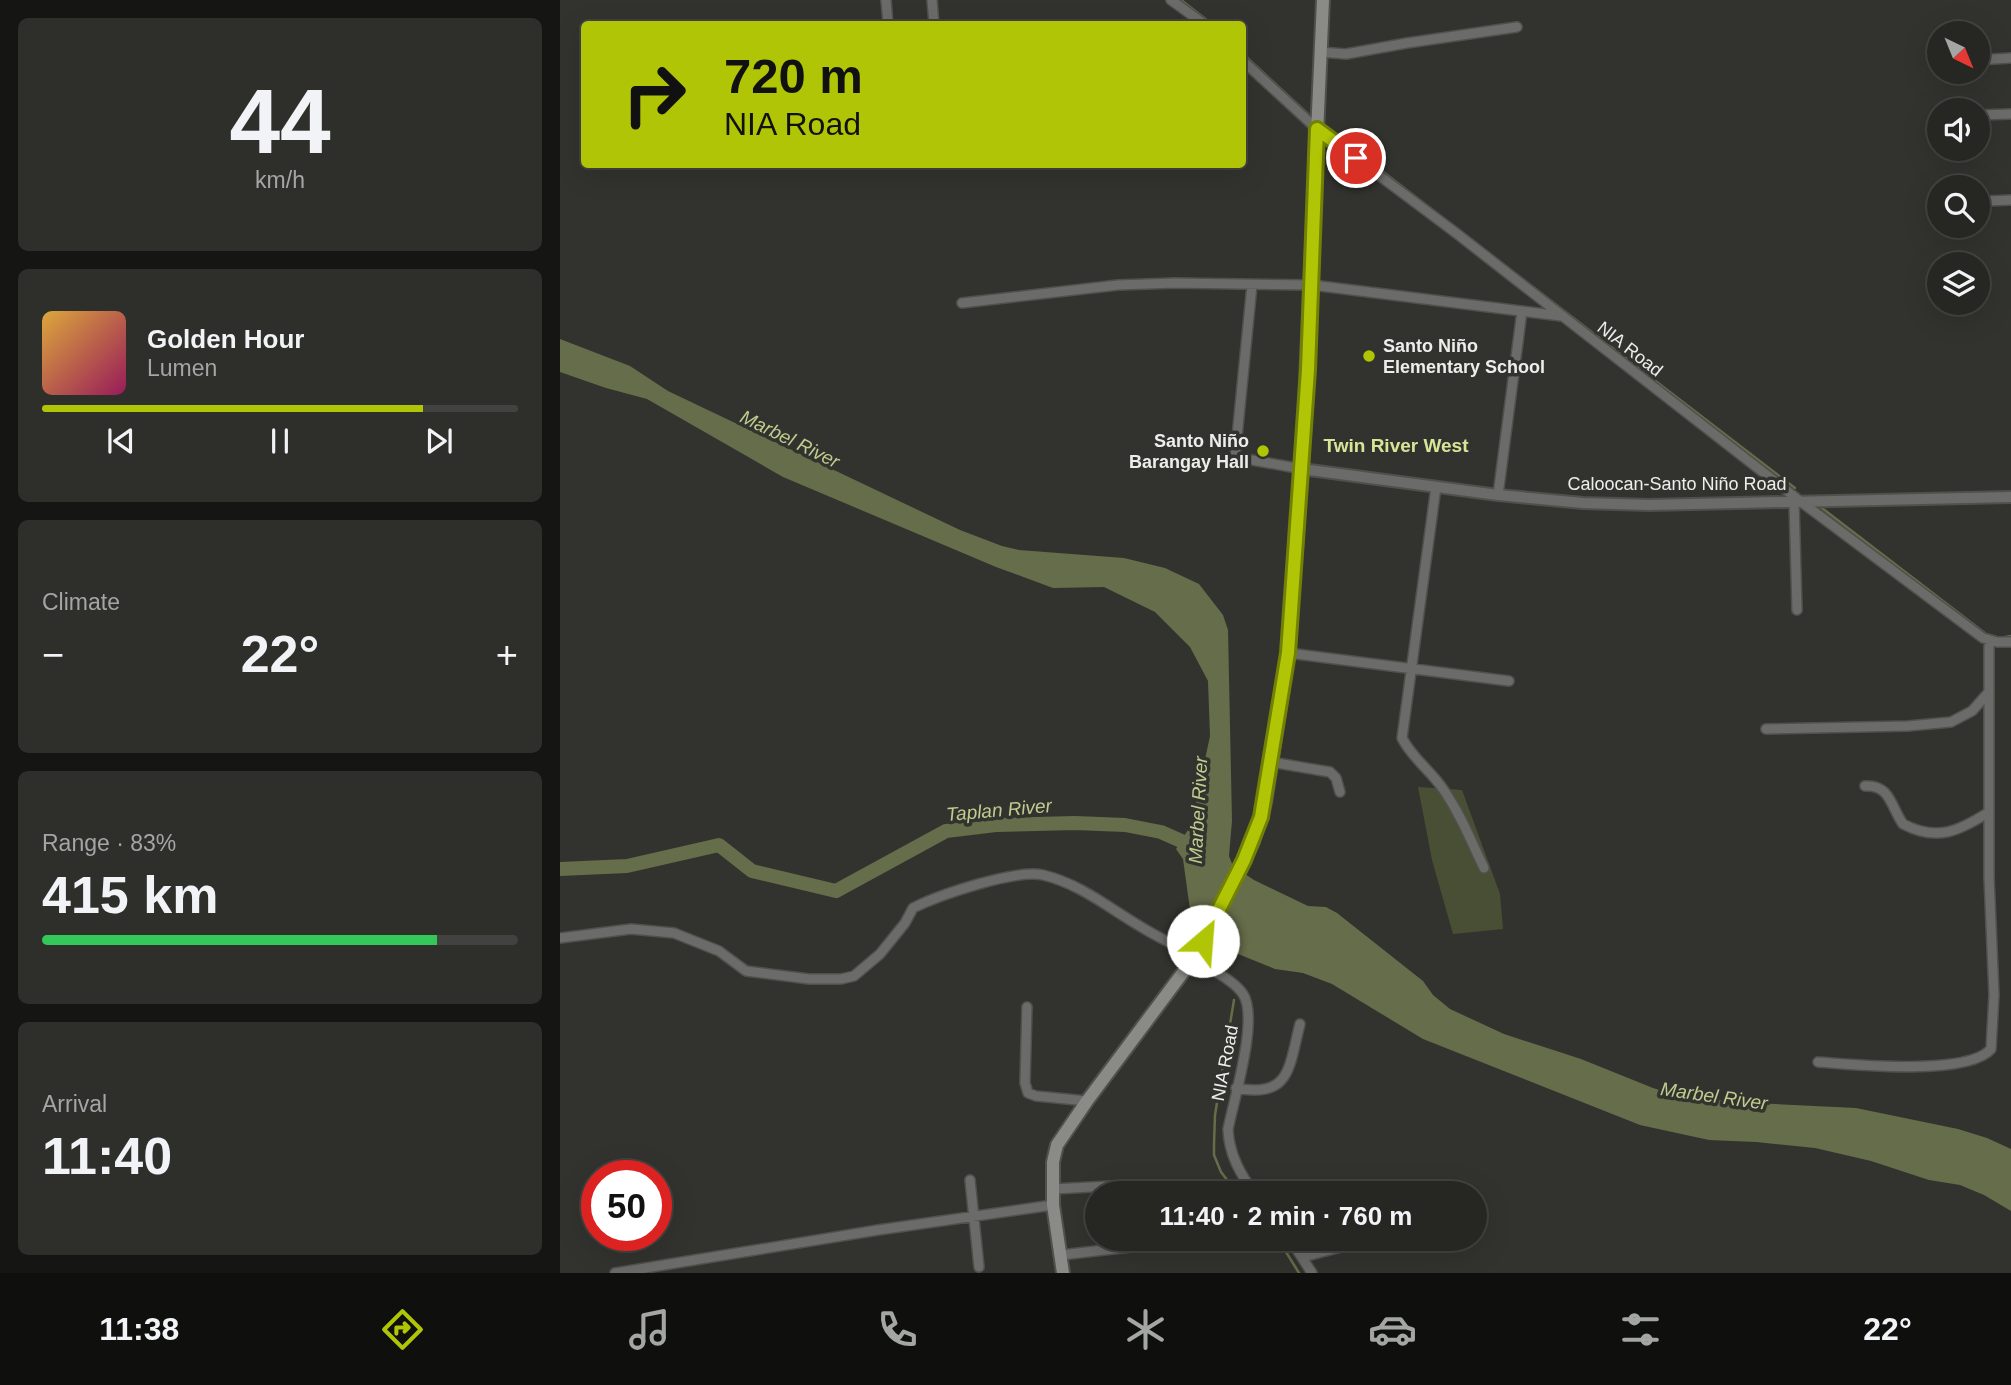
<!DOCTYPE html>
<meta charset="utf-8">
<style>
:root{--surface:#262622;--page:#2e2e2a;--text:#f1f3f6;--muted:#a4a5a5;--line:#424340;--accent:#afc505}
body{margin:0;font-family:Arial,sans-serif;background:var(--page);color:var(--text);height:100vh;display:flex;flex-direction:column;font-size:26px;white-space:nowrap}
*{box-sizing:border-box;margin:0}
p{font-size:23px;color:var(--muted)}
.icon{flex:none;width:38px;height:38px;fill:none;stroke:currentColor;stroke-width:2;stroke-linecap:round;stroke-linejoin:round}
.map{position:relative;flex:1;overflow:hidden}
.side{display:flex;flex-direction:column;gap:18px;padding:18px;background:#151513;width:560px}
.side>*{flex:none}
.top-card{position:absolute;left:21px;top:21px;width:665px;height:147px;border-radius:7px;box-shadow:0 7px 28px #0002,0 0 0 2px var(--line);background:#afc505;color:#111;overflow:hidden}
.needle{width:46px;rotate:137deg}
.tools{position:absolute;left:1367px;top:21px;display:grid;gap:14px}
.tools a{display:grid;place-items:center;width:63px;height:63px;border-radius:50%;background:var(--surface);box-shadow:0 7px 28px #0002,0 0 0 2px var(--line);font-size:35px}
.speed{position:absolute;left:21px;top:1160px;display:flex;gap:14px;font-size:35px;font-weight:700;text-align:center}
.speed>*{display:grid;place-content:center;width:91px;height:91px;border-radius:50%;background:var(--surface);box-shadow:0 7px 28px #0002,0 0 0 2px var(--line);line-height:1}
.speed .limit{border:10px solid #d22;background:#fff;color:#111}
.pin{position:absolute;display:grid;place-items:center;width:60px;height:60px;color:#fff;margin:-30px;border:4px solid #fff;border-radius:50%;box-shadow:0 2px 7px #0007}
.me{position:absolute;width:77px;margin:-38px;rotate:27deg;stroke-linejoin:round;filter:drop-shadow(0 0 5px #0008)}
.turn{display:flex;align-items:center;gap:24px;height:147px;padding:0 28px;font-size:32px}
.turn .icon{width:91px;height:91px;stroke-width:2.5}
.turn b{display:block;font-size:49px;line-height:60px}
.big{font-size:52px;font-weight:600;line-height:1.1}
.side .widget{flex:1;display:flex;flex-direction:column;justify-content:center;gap:10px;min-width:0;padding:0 24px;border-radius:10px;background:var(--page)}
.side .dial{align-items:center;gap:0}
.dial b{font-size:91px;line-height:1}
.song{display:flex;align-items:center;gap:21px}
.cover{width:84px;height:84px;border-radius:10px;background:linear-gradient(135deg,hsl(40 70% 55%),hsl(330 70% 35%))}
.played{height:7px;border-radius:4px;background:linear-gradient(90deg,var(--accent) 80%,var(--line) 80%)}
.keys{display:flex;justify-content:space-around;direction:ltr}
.heat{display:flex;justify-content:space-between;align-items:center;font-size:38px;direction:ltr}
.charge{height:10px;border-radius:5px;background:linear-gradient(90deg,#34c759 83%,var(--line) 0)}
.trip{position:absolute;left:525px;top:1181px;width:402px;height:70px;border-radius:35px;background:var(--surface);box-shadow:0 7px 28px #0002,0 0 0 2px var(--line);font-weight:600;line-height:70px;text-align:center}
.menu{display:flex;height:112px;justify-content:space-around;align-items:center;background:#0f0f0e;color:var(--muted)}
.menu .icon{width:49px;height:49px}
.menu .selected{color:var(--accent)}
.menu b{font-size:32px;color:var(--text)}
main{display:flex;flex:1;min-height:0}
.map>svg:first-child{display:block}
.green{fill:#494f34}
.water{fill:#666d4a}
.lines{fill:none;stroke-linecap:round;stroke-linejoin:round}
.stream{stroke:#666d4a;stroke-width:2.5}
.river{stroke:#666d4a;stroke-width:14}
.minor-casing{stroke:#50514c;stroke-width:12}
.tertiary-casing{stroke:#50514c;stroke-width:14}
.secondary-casing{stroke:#50514c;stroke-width:16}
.minor{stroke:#6b6b69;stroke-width:9}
.tertiary{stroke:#6b6b69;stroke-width:10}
.secondary{stroke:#8a8b87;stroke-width:12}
.route-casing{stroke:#728003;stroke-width:18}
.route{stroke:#afc505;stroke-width:12}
.poi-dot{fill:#afc505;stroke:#32332e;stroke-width:2.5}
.labels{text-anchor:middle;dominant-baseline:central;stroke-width:7;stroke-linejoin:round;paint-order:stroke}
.poi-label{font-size:18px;font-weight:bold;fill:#edeeeb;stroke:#32332e;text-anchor:start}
.street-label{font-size:18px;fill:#edeeeb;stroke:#32332e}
.water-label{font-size:19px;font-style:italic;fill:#c0cc8f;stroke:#32332e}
.neighbourhood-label{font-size:19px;font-weight:bold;fill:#d6e598;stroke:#32332e}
</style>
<main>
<section class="side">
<div class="widget dial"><b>44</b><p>km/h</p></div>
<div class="widget">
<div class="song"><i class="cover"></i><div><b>Golden Hour</b><p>Lumen</p></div></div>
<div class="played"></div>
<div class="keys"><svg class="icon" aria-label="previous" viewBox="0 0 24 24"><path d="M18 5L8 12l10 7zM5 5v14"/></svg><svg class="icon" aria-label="pause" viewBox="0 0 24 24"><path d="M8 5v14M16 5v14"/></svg><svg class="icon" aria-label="next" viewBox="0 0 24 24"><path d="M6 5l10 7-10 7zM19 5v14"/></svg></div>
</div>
<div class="widget"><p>Climate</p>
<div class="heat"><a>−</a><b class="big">22°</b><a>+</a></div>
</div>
<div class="widget"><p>Range · 83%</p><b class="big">415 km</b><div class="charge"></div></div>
<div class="widget"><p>Arrival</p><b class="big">11:40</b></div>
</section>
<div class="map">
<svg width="1451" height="1273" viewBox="0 0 1451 1273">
<rect width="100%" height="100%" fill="#32332e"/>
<path class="green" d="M 858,787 L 902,790 L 940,894 L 943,929 L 893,934 L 872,860 Z"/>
<path class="water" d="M 0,339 L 70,366 L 108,391 L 400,530 L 442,546 L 459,550 L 564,558 L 605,568 L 639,584 L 663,615 L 668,630 L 672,821 L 669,856 L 673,866 L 694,880 L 748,906 L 766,907 L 777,913 L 863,981 L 873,995 L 890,1009 L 944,1034 L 1021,1059 L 1093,1088 L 1118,1096 L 1194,1103 L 1296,1108 L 1398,1129 L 1427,1138 L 1451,1149 L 1451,1211 L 1424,1195 L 1400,1185 L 1369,1180 L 1311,1161 L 1255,1148 L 1196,1142 L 1149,1140 L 1080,1125 L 863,1039 L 772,984 L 743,973 L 715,969 L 656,945 L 631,917 L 623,859 L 616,849 L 631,825 L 650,736 L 648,681 L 630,647 L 595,612 L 544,587 L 493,588 L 436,567 L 223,477 L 87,399 L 46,388 L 0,372 Z"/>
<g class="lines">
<path class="stream" d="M 621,0 L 652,24
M 682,53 L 748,114
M 762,125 L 1235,488
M 1258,505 L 1426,634 L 1440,638 L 1451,636
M 674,1000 L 655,1115 L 654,1144 L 654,1155 L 661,1172 L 678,1194
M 718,1239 L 739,1273"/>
<path class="river" d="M 0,869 L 67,866 L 159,845 L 192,871 L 276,891 L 386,831 L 436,825 L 515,823 L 565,825 L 601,832 L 637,848"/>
<defs>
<path id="minor" d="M 326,0 L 328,24
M 372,0 L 374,24
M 611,0 L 644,24
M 760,52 L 786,54 L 847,43 L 957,27
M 682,60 L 757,129 L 896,233 L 1240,501 L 1423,638 L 1437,642 L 1451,642
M 1418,60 L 1451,58
M 1420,115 L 1451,114
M 1428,201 L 1451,200
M 692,285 L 675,457 L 742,469
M 402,303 L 558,285 L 615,283 L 752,285 L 1001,316
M 876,487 L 842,738 C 852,758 871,771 883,789 C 900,813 911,841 924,868
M 938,495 L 962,311
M 1234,501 L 1237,610
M 728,653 L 949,681
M 1206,729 L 1348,726 L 1391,722 L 1412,711 L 1428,693
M 711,762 L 770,772 L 776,778 L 780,792
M 1305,786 C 1330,784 1331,807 1343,824 C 1377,842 1399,831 1429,812
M 0,938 L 71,929 L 114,933 L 159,951 L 186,971 L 249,979 L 281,979 L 294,976 L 320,954 L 345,923 L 353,908 C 379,895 455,869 483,875 C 518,883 548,907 578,925 C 597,937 616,946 636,955
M 634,959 C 649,969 673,979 683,994 C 699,1018 674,1099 668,1129 C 669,1154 680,1174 695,1194
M 467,1007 L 465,1083 L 468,1093 L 476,1096 L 527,1101
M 1258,1062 C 1293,1065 1408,1076 1431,1049 L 1434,995 L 1429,877 L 1429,640
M 676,1088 C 731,1099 729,1066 740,1024
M 410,1180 L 419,1267
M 493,1189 L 551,1186
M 730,1239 L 752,1273
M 501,1255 L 605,1243
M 743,1257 L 812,1239
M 55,1273 L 318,1230 L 493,1205"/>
<path id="tertiary" d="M 742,469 L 938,495 L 1023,503 L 1089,505 L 1451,497"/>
<path id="secondary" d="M 503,1273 L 493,1205 L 493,1162 L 497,1145 L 527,1101 L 636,955 L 693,842 L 705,803 L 728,653 L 742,469 L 763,0"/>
</defs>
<use href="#minor" class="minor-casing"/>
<use href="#tertiary" class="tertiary-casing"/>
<use href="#secondary" class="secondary-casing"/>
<use href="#minor" class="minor"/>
<use href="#tertiary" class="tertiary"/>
<use href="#secondary" class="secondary"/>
</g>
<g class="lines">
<defs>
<path id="route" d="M 643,941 L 684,860 L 701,817 L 728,653 L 748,370 L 757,129 L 796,158"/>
</defs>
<use href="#route" class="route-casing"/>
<use href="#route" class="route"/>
</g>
<g class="poi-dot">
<circle cx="809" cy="356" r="7"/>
<circle cx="703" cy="451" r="7"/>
</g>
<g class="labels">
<g class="poi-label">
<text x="823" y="346">Santo Niño<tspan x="823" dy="21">Elementary School</tspan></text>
<text x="689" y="441" text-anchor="end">Santo Niño<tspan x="689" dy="21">Barangay Hall</tspan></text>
</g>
<g class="street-label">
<text transform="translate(1070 349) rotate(38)">NIA Road</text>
<text x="1117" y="484">Caloocan-Santo Niño Road</text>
<text transform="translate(665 1063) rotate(-79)">NIA Road</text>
</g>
<g class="water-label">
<text transform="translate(230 439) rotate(26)">Marbel River</text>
<text transform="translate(439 810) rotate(-5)">Taplan River</text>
<text transform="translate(638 810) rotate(-87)">Marbel River</text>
<text transform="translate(1154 1096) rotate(8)">Marbel River</text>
</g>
<g class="neighbourhood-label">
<text x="836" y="445">Twin River West</text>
</g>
</g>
</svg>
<div class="tools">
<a><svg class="needle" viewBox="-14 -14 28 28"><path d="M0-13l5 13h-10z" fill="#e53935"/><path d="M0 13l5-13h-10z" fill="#a4a5a5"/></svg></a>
<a><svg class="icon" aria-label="sound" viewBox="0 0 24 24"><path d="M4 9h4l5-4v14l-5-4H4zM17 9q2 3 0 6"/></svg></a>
<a><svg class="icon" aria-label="search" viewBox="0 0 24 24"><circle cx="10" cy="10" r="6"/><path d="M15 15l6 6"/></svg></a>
<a><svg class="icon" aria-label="layers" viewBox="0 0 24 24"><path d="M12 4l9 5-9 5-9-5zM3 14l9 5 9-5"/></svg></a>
</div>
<div class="speed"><div class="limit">50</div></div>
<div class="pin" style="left:796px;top:158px;background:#d93025"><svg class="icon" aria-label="arrive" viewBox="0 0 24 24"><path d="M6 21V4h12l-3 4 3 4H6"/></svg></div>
<svg class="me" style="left:643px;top:941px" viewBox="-20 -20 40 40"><circle r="19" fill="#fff"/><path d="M0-13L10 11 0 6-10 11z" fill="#afc505"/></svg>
<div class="trip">11:40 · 2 min · 760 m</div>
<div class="top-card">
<div class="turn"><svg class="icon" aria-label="right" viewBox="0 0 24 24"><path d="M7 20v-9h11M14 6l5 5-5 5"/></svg><div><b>720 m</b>NIA Road</div></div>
</div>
</div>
</main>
<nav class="menu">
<b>11:38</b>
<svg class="icon selected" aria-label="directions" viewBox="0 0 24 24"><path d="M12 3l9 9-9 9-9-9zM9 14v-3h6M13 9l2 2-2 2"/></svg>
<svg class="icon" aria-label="music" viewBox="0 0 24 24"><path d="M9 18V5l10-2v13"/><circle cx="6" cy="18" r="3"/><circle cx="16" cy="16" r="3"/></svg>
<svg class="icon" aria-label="phone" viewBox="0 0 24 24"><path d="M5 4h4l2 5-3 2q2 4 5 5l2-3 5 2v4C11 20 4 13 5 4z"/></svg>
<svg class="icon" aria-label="climate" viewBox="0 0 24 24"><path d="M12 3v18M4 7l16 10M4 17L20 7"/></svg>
<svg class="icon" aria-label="car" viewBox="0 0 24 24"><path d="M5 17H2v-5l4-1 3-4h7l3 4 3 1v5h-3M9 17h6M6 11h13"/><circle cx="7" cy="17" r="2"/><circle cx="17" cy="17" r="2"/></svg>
<svg class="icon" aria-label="filters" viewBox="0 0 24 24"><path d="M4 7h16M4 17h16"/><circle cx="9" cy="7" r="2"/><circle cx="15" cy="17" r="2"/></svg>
<b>22°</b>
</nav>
